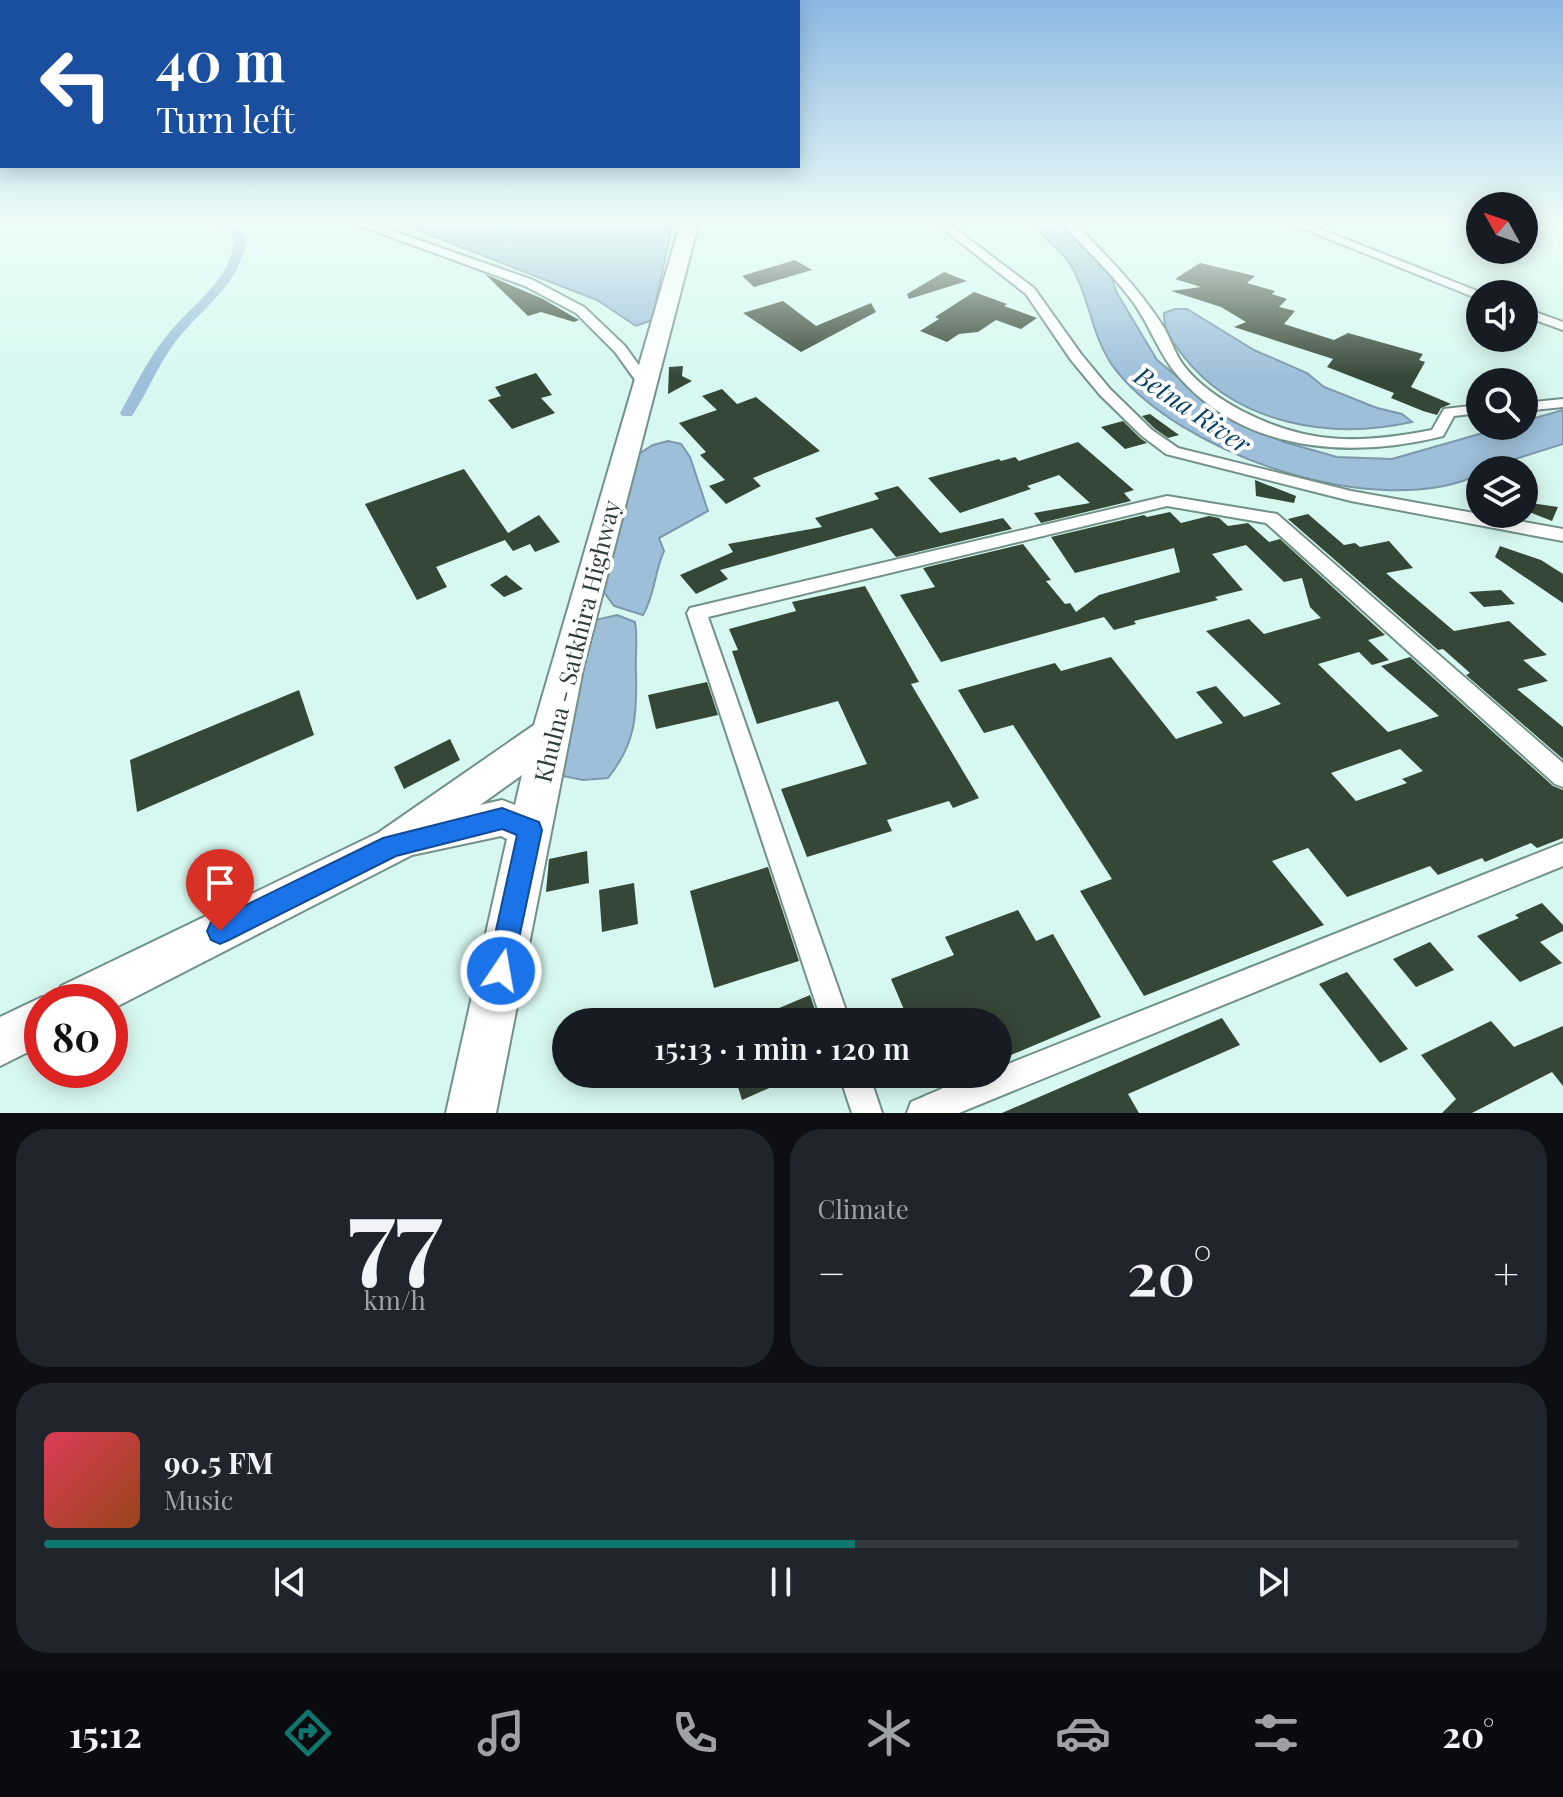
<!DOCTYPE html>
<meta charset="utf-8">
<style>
:root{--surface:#171b24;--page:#20242c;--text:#f1f3f6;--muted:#9ea1a6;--line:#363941;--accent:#0f766e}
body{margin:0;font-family:"Playfair Display",serif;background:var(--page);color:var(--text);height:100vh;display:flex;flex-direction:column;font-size:30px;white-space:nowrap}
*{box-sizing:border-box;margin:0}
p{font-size:26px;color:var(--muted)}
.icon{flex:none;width:44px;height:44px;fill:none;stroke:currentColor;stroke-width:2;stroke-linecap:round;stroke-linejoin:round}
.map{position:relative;height:1113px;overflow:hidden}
.sheet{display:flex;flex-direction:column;gap:16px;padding:16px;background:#0d0f14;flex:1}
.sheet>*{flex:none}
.hud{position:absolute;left:0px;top:0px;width:800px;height:168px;box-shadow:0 4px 20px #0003;background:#1a4fa0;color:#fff;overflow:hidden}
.needle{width:52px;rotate:310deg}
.fabs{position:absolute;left:1466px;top:192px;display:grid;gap:16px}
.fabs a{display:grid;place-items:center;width:72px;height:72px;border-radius:50%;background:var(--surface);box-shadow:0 4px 20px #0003;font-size:40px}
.speed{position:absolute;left:24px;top:984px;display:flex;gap:16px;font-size:40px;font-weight:700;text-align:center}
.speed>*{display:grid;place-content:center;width:104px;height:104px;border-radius:50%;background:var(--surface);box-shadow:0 4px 20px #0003;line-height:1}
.speed .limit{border:12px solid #d22;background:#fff;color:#111}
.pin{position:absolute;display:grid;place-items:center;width:68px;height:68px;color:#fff;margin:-82px -34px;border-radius:50% 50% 50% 0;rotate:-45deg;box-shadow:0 0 8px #0007}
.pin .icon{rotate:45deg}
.me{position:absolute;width:88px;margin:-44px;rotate:12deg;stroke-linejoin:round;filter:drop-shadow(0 0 6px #0008)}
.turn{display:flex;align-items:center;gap:28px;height:168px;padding:0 24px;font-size:36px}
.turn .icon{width:104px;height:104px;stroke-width:2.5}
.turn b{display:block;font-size:56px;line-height:68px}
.big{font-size:60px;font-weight:600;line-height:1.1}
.sheet .widget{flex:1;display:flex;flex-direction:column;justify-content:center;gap:12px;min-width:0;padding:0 28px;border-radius:32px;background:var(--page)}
.sheet .dial{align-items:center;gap:0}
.dial b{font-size:104px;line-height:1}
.song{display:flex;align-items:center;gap:24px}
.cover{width:96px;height:96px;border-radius:12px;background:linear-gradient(135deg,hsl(350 70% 55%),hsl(20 70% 35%))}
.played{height:8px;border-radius:4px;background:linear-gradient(90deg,var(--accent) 55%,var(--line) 55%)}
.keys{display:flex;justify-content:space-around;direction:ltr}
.heat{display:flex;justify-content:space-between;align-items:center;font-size:44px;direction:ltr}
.sheet .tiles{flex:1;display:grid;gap:16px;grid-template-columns:1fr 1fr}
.widget:last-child{grid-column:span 2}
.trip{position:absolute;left:552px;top:1008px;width:460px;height:80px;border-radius:40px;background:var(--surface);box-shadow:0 4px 20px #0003;font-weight:600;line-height:80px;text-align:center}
.tabs{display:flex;height:128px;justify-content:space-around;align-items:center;background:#090b0e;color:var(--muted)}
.tabs .icon{width:56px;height:56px}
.tabs .current{color:var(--accent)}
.tabs b{font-size:36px;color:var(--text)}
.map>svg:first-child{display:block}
.water{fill:#9dbfda;stroke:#7c98aa;stroke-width:2}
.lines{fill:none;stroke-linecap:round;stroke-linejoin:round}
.canal{fill:#9dbfda;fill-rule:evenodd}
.building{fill:#354736;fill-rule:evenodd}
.minor-casing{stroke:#729189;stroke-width:4}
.trunk-casing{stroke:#729189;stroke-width:4}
.minor{fill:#fff;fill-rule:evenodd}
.trunk{fill:#fff;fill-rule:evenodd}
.route{fill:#1a73e8;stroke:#114b97;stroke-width:2}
.labels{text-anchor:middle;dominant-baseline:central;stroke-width:8;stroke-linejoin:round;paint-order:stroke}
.street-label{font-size:24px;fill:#303d3a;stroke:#fff}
.water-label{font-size:26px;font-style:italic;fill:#064266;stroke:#fff}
</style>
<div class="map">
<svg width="1563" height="1113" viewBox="0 0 1563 1113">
<rect width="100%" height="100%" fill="#d7f8f0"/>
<path class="water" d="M 394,221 L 673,221 L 652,320 L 636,326 L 597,300 Z
M 1027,221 L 1059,221 L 1110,274 L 1117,293 L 1157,360 L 1226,416 L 1284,442 L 1337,457 L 1392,459 L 1507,426 L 1524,426 L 1524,421 L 1563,410 L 1563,444 L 1480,470 L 1480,474 C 1379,523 1176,454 1112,365 C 1091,334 1089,295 1070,264 C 1060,248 1041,235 1027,221 Z
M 1175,309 L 1187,309 L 1254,350 L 1307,373 L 1324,387 L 1377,408 L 1402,414 L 1412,422 C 1331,440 1238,425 1184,357 C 1174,344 1163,331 1164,313 Z
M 668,441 L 681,444 L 690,457 L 708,511 L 659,538 L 664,551 C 654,573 655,595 643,615 L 614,606 L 600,587 L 637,455 L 653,445 Z
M 617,615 L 635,622 C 638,639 635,655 636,672 C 637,715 636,743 608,778 L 583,780 L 558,775 L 566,727 L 595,620 Z"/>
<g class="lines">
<path class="canal" d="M 215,221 L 227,221 L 247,238 C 240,287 200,308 173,345 C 157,367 147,393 132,416 L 122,416 L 120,413 C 134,388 147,361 165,338 C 191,304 229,284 235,239 Z"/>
</g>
<path class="building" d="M 795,260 L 812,270 L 754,287 L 742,276 Z
M 1200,263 L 1255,276 L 1247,283 L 1275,291 L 1272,294 L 1287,299 L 1279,307 L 1295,311 L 1284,324 L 1334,340 L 1348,333 L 1423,354 L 1419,360 L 1425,362 L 1411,387 L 1451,404 L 1441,408 L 1437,415 L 1423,411 L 1391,398 L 1394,393 L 1327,367 L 1333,359 L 1234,327 L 1246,322 L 1221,307 L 1171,291 L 1201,287 L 1175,279 Z
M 944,272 L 967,281 L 909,299 L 907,294 Z
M 485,274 L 543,299 L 579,320 L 574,322 L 541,312 L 528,316 Z
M 974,292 L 1007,304 L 1004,306 L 1037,318 L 1021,329 L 996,320 L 978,332 L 959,334 L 947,342 L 920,331 L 939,319 L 935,317 Z
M 783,301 L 816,326 L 871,303 L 876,312 L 801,352 L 743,313 Z
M 683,366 L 682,376 L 692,381 L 668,394 L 669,367 Z
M 536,373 L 552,395 L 541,398 L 555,413 L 512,429 L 488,400 L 501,396 L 495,387 Z
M 722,389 L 737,404 L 756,397 L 820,451 L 753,478 L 761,486 L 726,504 L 709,486 L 725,480 L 700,455 L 706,452 L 679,423 L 717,410 L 702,396 Z
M 1150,414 L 1154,417 L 1179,435 L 1168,438 L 1154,428 L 1142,416 Z
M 1123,421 L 1140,438 L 1147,443 L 1125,449 L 1101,427 Z
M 1078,442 L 1134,490 L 1124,493 L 1131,501 L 1041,523 L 1034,513 L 1090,503 L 1059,475 L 1027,486 L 1031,489 L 960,513 L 928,478 L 999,459 L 1001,461 L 1015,457 L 1019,461 Z
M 464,469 L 508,533 L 539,515 L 560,542 L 535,552 L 530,544 L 513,551 L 505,540 L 436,567 L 447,587 L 417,600 L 365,504 Z
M 1255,480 L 1296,496 L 1294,503 L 1256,496 Z
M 898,486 L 940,533 L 1003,518 L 1012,529 L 896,557 L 872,528 L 720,570 L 728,579 L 696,594 L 680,575 L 733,552 L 728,544 L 822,527 L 815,518 L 879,499 L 874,493 Z
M 1524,502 L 1558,507 L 1552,521 L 1524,510 Z
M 1170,512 L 1181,523 L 1209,516 L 1219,518 L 1228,526 L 1248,523 L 1269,542 L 1280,539 L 1385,635 L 1368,640 L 1389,660 L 1372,665 L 1359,652 L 1318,664 L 1388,732 L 1439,716 L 1381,666 L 1410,657 L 1553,786 L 1563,790 L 1563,838 L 1537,848 L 1531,843 L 1485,862 L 1482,858 L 1438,875 L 1430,866 L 1347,897 L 1308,848 L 1272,861 L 1324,925 L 1144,996 L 1080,891 L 1112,879 L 1013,725 L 984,733 L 958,690 L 1055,663 L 1061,671 L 1111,657 L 1176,739 L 1223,723 L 1196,692 L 1216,686 L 1244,717 L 1281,704 L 1206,631 L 1249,619 L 1264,634 L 1321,618 L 1310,607 L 1302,578 L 1284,582 L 1246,545 L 1212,554 L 1243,590 L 1215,597 L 1218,600 L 1134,621 L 1136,624 L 1114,630 L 1104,617 L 941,662 L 900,595 L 935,587 L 923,568 L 1023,544 L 1051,580 L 1046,581 L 1065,604 L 1070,603 L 1076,612 L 1099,595 L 1180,572 L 1174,548 L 1075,573 L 1051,537 L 1144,515 L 1147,517 ZM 1400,749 L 1423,771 L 1402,779 L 1407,783 L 1356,801 L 1331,773 Z
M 1308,514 L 1344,545 L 1355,543 L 1360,547 L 1389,541 L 1413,568 L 1386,573 L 1454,631 L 1509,621 L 1547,655 L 1523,660 L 1548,681 L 1517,689 L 1563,727 L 1563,759 L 1466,675 L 1470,673 L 1443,649 L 1438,650 L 1288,519 Z
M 1500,546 L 1541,560 L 1563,574 L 1563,603 L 1495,557 Z
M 506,575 L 523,589 L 504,597 L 490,585 Z
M 865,586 L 919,682 L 911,684 L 979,798 L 953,808 L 949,801 L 887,820 L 892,831 L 807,857 L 781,789 L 867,764 L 838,701 L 757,724 L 732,651 L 738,650 L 729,629 L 796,611 L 792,602 Z
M 1501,590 L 1515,604 L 1484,607 L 1469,592 Z
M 707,682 L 718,715 L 656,729 L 648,695 Z
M 299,690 L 314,735 L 137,812 L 130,760 Z
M 450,739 L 460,760 L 404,789 L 394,767 Z
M 587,851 L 589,883 L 546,892 L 549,859 Z
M 768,867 L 799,961 L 714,988 L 690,891 Z
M 634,883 L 638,924 L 602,932 L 599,890 Z
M 1542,903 L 1563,925 L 1563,931 L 1540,942 L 1562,963 L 1520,982 L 1477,936 L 1519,918 L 1515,915 Z
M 1018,910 L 1036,941 L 1053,934 L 1101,1017 L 1004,1058 L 998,1047 L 998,1022 L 937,1022 L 932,1009 L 908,1019 L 891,979 L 954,955 L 945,937 Z
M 1430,942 L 1454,970 L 1416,987 L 1393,959 Z
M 1347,972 L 1408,1049 L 1380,1063 L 1319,984 Z
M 810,995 L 819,1022 L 746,1022 Z
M 1222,1018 L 1240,1045 L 1128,1094 L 1139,1113 L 1002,1113 Z
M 1491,1021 L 1514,1047 L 1563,1026 L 1563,1086 L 1552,1072 L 1472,1113 L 1442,1113 L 1456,1099 L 1421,1055 Z
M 734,1074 L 801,1074 L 742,1100 Z"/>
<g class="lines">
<defs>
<path id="minor" d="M 347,221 L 364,221 L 533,280 L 584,307 L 625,346 L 653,385 L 651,388 L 641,388 L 615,352 L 576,313 L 525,286 Z
M 933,221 L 945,221 L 1034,288 L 1081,354 L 1110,389 L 1152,430 L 1178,448 L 1351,491 L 1563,529 L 1563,541 L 1351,501 L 1166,454 L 1142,436 L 1100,395 L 1071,360 L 1026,294 Z
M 1060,221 L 1072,221 C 1104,253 1136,285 1161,323 C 1170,336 1174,353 1184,366 C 1199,385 1221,400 1242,411 C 1308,445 1360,444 1432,430 L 1444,409 L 1480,405 L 1480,413 L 1454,416 L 1443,436 C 1351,459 1245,453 1178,376 C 1158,353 1149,322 1130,298 C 1109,270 1083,247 1060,221 Z
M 1284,221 L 1300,221 L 1485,294 L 1480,294 L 1480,299 L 1476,298 Z
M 1524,308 L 1563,322 L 1563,330 L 1524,316 Z
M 1563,399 L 1563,407 L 1524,411 L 1524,403 Z
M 1167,496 L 1277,514 L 1563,763 L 1563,787 L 1555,784 L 1266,523 L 1167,506 L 708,617 L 850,1022 L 822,1022 L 687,613 L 690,608 Z
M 1563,843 L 1563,866 L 959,1113 L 907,1113 L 911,1102 C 938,1091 969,1074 998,1074 L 998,1068 Z
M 839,1074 L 869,1074 L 882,1113 L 852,1113 Z"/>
<path id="trunk" d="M 681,221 L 699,221 L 583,669 L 496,1113 L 446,1113 L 507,839 L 501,836 L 412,855 L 110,1010 L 110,1002 L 42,1002 L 42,1045 L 0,1066 L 0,1017 L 42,997 L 54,1002 L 61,986 L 378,833 L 534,725 ZM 522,775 L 515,805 L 502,800 L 480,805 Z"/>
</defs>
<use href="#minor" class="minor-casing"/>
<use href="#trunk" class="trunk-casing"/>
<use href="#minor" class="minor"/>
<use href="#trunk" class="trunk"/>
</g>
<linearGradient id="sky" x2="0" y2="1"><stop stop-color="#8ab8e2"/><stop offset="0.59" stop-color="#edfcf8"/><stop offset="1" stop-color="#edfcf8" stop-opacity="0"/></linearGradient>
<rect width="1563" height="377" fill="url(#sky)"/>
<path class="route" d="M 502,808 L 539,822 L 542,830 L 510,981 L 501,985 L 491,981 L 487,971 L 517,835 L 502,829 L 396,856 L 229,940 L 220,944 L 211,940 L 207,931 L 211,922 L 383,838 Z"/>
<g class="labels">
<g class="street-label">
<text transform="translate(576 641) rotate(-76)">Khulna - Satkhira Highway</text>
</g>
<g class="water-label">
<text transform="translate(1193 409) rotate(34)">Betna River</text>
</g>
</g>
</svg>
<div class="fabs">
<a><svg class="needle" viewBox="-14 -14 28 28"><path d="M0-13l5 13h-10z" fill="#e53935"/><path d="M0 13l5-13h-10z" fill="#9ea1a6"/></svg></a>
<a><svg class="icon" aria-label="sound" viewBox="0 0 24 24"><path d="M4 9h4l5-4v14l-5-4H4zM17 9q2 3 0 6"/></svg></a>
<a><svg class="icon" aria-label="search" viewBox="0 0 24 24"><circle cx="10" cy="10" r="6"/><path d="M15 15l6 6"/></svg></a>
<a><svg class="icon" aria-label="layers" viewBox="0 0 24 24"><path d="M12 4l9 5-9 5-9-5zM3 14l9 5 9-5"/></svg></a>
</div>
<div class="speed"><div class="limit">80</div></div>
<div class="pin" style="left:220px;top:931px;background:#d93025"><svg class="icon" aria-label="arrive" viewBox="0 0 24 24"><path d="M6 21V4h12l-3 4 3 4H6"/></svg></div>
<svg class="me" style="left:501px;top:971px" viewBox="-20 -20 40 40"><circle r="17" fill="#1a73e8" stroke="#fff" stroke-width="3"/><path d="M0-11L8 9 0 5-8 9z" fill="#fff"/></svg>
<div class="trip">15:13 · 1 min · 120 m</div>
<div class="hud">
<div class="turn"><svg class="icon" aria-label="left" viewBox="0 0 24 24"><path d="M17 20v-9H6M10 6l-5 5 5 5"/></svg><div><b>40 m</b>Turn left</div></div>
</div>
</div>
<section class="sheet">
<div class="tiles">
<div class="widget dial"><b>77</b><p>km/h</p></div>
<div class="widget"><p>Climate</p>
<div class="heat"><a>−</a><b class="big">20°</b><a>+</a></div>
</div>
<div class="widget">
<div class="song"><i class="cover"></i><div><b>90.5 FM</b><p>Music</p></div></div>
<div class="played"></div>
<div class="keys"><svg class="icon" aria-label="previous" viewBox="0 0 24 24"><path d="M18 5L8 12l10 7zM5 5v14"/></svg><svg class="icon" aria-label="pause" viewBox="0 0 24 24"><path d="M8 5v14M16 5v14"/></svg><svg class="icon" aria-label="next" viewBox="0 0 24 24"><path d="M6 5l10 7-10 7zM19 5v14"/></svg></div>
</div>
</div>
</section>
<nav class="tabs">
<b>15:12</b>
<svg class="icon current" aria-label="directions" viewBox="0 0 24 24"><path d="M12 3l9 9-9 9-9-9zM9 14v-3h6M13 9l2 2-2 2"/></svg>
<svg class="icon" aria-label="music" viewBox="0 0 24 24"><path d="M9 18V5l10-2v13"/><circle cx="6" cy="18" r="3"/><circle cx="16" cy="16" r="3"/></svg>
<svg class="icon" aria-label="phone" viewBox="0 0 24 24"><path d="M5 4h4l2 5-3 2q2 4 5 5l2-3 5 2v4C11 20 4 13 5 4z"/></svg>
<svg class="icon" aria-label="climate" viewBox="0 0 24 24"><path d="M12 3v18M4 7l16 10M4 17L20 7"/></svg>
<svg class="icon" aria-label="car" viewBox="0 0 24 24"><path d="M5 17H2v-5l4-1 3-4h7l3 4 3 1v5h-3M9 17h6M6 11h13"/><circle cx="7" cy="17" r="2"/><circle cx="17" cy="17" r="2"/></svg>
<svg class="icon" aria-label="filters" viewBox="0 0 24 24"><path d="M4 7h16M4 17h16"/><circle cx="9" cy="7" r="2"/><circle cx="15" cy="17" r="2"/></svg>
<b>20°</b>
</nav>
